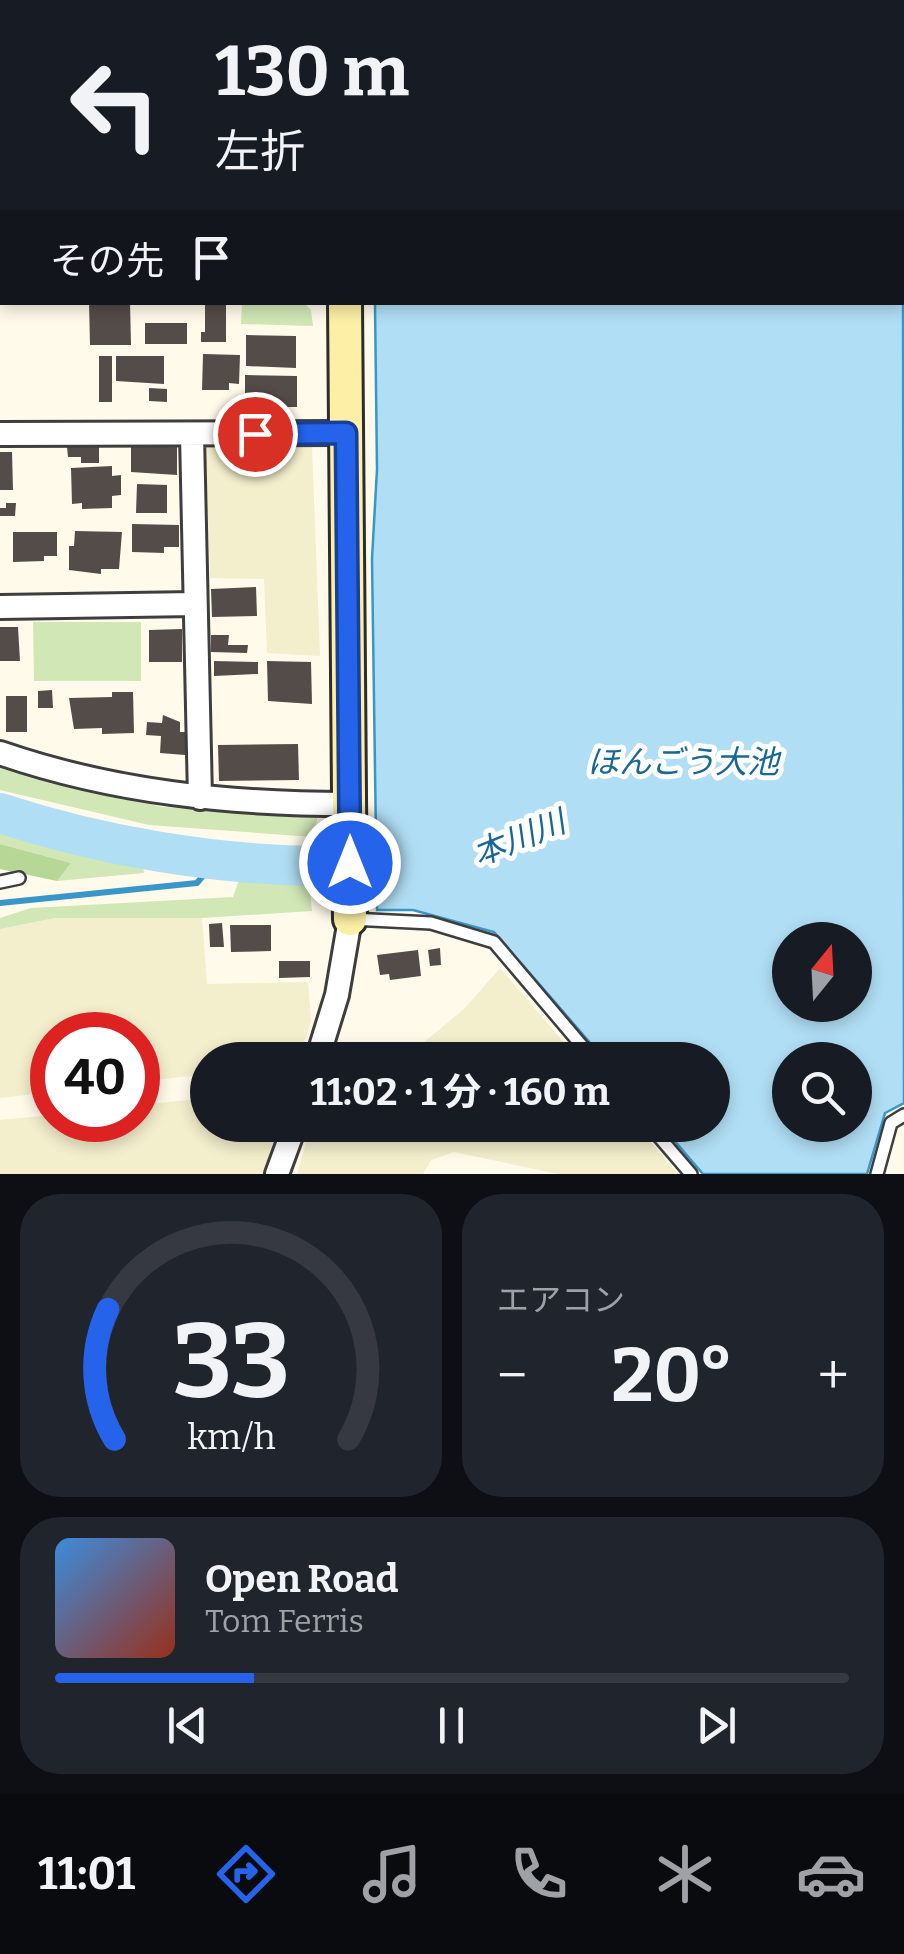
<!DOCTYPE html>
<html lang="ja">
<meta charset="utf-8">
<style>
:root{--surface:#171b24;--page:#20242c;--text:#f1f3f6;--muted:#9ea1a6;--line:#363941;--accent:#2563eb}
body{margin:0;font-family:Bitter,"Noto Sans JP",serif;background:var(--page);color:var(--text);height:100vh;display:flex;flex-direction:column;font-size:38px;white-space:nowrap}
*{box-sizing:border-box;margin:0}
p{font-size:32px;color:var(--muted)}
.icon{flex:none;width:55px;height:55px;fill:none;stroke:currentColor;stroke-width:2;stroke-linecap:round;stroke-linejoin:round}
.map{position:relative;height:1174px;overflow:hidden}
.panel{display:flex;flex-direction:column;gap:20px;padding:20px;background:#0d0f14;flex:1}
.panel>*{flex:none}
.hud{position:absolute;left:0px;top:0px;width:905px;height:305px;box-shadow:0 5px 15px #0003;background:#171b24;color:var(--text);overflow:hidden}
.needle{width:65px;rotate:18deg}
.fabs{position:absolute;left:772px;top:922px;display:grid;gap:20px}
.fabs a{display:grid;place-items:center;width:100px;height:100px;border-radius:50%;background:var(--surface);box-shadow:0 5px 15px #0003;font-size:50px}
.speed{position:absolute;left:30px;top:1012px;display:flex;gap:20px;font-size:50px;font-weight:700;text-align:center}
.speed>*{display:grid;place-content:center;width:130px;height:130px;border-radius:50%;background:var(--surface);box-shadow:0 5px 15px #0003;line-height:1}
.speed .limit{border:15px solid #d22;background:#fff;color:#111}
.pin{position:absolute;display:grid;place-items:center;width:85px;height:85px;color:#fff;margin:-42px;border:5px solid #fff;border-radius:50%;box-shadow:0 2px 10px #0007}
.me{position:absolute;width:110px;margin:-55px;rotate:0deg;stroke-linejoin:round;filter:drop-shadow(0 0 8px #0008)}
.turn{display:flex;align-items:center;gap:35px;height:210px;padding:0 50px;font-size:45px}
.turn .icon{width:130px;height:130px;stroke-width:2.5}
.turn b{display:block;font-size:70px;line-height:85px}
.then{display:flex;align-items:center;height:95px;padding:0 50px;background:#0003;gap:20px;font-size:38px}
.big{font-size:75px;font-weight:700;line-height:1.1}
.panel .widget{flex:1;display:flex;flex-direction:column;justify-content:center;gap:15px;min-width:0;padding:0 35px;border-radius:40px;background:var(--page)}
.panel .dial{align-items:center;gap:0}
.dial svg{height:260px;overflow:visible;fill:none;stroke:var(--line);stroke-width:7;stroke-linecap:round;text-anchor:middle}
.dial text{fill:var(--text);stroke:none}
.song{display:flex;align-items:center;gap:30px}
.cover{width:120px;height:120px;border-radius:15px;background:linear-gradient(135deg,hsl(210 70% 55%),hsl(10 70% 35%))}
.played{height:10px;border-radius:5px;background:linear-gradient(90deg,var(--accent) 25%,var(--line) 25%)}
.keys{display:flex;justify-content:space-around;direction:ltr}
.heat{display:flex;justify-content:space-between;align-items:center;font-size:55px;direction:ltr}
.panel .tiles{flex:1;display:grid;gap:20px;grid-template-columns:1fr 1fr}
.widget:last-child{grid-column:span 2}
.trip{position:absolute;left:190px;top:1042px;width:540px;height:100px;border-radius:50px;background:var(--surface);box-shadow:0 5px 15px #0003;font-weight:700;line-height:100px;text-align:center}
.tab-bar{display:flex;height:160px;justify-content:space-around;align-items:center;background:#090b0e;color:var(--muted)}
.tab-bar .icon{width:70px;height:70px}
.tab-bar .active{color:var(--accent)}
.tab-bar b{font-size:45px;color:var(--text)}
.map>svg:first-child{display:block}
.farmland{fill:#f3eecb}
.green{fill:#d1e7b5}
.forest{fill:#b6d795}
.water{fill:#b0def4;stroke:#3996c9;stroke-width:2.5;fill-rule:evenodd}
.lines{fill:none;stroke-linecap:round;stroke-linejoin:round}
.stream{stroke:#3996c9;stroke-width:6}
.river{stroke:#b0def4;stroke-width:40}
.building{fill:#534c48}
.lane-casing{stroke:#3e3e3e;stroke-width:16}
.street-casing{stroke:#3e3e3e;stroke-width:28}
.secondary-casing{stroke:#2d2d2d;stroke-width:38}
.lane{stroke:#fff;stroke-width:11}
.street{stroke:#fff;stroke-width:22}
.secondary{stroke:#fdf0a6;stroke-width:32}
.route-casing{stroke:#184099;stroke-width:25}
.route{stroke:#2563eb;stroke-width:18}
.labels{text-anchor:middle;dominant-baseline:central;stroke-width:10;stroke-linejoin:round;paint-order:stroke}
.water-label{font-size:32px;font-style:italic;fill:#186799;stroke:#fff}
</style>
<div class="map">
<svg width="904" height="1174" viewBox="0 0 904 1174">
<rect width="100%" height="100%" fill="#fffaea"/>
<path class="farmland" d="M 206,447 L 312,447 L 320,656 L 267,653 L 264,579 L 210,578 Z
M 55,918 L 202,918 L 207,984 L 308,982 L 311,1021 L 299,1060 L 208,1060 L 207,1074 L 138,1082 L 138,1035 L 52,1035 L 52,1092 L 0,1098 L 0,929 Z
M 500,968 L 579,1060 L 425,1060 L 423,1043 L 464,1009 Z
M 207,1098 L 208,1125 L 284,1125 L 264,1174 L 0,1174 L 0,1120 L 52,1115 L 52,1120 L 138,1120 L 138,1105 Z
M 311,1125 L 636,1125 L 678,1174 L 558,1174 L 454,1152 L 431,1160 L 423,1174 L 297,1174 Z"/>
<path class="green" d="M 304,303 L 311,310 L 313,326 L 241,324 L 242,303 Z
M 33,622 L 141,622 L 141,681 L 34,681 Z
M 0,766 L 162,807 L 318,815 L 313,837 L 149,825 L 0,790 Z
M 0,830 L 49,845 L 142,860 L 144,873 L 57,881 L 71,863 L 0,844 Z
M 240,877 L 309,881 L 312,911 L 202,918 L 55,918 L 0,929 L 0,918 L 31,908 L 233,897 Z"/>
<path class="forest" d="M 0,844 L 71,863 L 57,881 L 0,869 Z"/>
<path class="water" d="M 903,275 L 904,1103 L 885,1113 L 867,1174 L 703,1174 L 661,1125 L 712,1125 L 712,1060 L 605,1060 L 494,932 L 413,910 L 377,910 L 372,559 L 377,469 L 375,305 L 378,302 L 902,302 ZM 790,940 L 855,940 L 855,1005 L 790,1005 ZM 790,1060 L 855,1060 L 855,1125 L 790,1125 Z"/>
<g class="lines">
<path class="stream" d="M 0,903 L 197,883 L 217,859"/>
<path class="river" d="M 0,813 C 101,846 213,865 320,866 C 356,866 392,863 429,862"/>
</g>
<path class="building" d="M 89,302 L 130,302 L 131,345 L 90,345 Z
M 205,302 L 226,302 L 226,342 L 201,342 L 201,332 L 205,332 Z
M 145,323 L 187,323 L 187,344 L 145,344 Z
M 246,335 L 296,336 L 296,368 L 246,366 Z
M 203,354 L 240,355 L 239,384 L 229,383 L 229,390 L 202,390 Z
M 99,356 L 112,356 L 112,402 L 99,402 Z
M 116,356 L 164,356 L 164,384 L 116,381 Z
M 245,375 L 297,376 L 297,407 L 255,407 L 255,402 L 245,402 Z
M 149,388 L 167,389 L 167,402 L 149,401 Z
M 99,446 L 99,463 L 81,463 L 81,457 L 68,457 L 67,447 Z
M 131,447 L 177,447 L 177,475 L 131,472 Z
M 0,452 L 12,452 L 13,490 L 0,490 Z
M 112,466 L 112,476 L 121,475 L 121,495 L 112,496 L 112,508 L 82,509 L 82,503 L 72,504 L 71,468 Z
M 137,484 L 167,485 L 167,513 L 136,513 Z
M 6,503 L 16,503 L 15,516 L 0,516 L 0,508 L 6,508 Z
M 132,524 L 179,525 L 179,547 L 164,547 L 164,553 L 132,552 Z
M 75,531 L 122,532 L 119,569 L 101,569 L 101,574 L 69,570 L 69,546 L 74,546 Z
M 13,532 L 57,532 L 57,556 L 44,556 L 44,561 L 13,562 Z
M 256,587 L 257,616 L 212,617 L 211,589 Z
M 0,627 L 18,627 L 20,661 L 0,661 Z
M 182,629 L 182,662 L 149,662 L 149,630 Z
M 211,635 L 229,635 L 228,645 L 248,645 L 247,653 L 211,652 Z
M 214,661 L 258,662 L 258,674 L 214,676 Z
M 267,661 L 311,662 L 312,704 L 268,701 Z
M 52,690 L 53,708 L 38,708 L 38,691 Z
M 112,692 L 133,692 L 134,733 L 102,734 L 102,728 L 74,729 L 69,698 L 112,697 Z
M 6,696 L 27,696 L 27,732 L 6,732 Z
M 163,715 L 180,722 L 180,732 L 186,732 L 185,755 L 160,753 L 161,736 L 146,735 L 147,722 L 162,723 Z
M 298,744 L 299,780 L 219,781 L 218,745 Z
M 222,923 L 224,947 L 210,947 L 209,924 Z
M 230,925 L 271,925 L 271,951 L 231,952 Z
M 440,948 L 441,965 L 430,966 L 428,950 Z
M 418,950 L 421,976 L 390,980 L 389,974 L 380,975 L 377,955 Z
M 279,961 L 310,961 L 310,977 L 279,978 Z"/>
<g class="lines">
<defs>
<path id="lane" d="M 0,882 L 19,878
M 351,919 L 431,923 L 494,942 L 594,1060
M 649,1125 L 691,1174
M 877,1174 L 891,1123 L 904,1115"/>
<path id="street" d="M 64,2 L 65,0
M 211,2 L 211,0
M 596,2 L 597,0
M 0,25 L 2,25
M 902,83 L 904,83
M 0,434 L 346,433
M 192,435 L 200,798
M 0,607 L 195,604
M 0,753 C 113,792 230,804 349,804
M 317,1060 L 337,995 L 350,919
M 277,1174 L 295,1125"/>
<path id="secondary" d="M 385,2 L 386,0
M 902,230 L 904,230
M 0,238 L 2,238
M 345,302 L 350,919"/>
</defs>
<use href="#lane" class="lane-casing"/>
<use href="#street" class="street-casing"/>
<use href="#secondary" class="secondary-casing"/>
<use href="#lane" class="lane"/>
<use href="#street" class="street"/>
<use href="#secondary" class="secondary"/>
</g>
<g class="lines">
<defs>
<path id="route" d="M 255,434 L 346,433 L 350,863"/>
</defs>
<use href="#route" class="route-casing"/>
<use href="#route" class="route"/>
</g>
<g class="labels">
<g class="water-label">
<text x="683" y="762">ほんごう大池</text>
<text transform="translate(519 838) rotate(-22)">本川川</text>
</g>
</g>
</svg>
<div class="fabs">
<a><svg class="needle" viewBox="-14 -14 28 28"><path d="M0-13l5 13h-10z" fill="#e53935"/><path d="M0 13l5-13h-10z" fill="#9ea1a6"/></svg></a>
<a><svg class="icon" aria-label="search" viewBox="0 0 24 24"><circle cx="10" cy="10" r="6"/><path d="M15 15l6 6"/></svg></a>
</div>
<div class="speed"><div class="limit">40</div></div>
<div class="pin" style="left:255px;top:434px;background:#d93025"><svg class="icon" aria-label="arrive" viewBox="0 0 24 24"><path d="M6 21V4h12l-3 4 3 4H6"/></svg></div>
<svg class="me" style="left:350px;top:863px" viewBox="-20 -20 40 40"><circle r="17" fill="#2563eb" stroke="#fff" stroke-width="3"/><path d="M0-11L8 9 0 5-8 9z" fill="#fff"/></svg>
<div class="trip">11:02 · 1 分 · 160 m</div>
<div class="hud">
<div class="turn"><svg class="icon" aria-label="left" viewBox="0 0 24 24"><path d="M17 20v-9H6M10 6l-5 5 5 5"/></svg><div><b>130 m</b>左折</div></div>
<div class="then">その先<svg class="icon" aria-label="arrive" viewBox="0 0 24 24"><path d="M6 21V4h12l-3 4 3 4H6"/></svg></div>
</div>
</div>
<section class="panel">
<div class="tiles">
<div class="widget dial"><svg viewBox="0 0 100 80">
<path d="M14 69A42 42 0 1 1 86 69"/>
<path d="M14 69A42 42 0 0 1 12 29" stroke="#2563eb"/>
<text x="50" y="56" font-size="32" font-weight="700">33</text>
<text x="50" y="72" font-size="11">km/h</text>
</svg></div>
<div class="widget"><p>エアコン</p>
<div class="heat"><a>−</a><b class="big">20°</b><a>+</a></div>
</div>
<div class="widget">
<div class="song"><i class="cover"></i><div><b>Open Road</b><p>Tom Ferris</p></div></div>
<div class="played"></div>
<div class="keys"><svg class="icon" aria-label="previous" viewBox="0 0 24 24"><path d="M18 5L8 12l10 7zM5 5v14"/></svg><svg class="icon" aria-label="pause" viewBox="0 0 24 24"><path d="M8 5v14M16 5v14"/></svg><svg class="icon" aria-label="next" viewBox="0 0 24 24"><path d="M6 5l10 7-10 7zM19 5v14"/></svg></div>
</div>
</div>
</section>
<nav class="tab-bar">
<b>11:01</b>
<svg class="icon active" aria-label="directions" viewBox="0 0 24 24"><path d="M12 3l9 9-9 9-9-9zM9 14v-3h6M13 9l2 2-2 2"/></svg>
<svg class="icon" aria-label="music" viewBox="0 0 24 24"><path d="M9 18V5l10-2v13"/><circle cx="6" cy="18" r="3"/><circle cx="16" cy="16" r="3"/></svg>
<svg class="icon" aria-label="phone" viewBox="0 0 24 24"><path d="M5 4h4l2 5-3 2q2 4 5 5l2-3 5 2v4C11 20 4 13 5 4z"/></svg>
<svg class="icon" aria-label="climate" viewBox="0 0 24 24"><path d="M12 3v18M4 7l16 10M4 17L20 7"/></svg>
<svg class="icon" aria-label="car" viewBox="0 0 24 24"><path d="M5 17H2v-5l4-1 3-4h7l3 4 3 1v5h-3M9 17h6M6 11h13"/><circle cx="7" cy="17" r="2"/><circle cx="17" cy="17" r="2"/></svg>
</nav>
